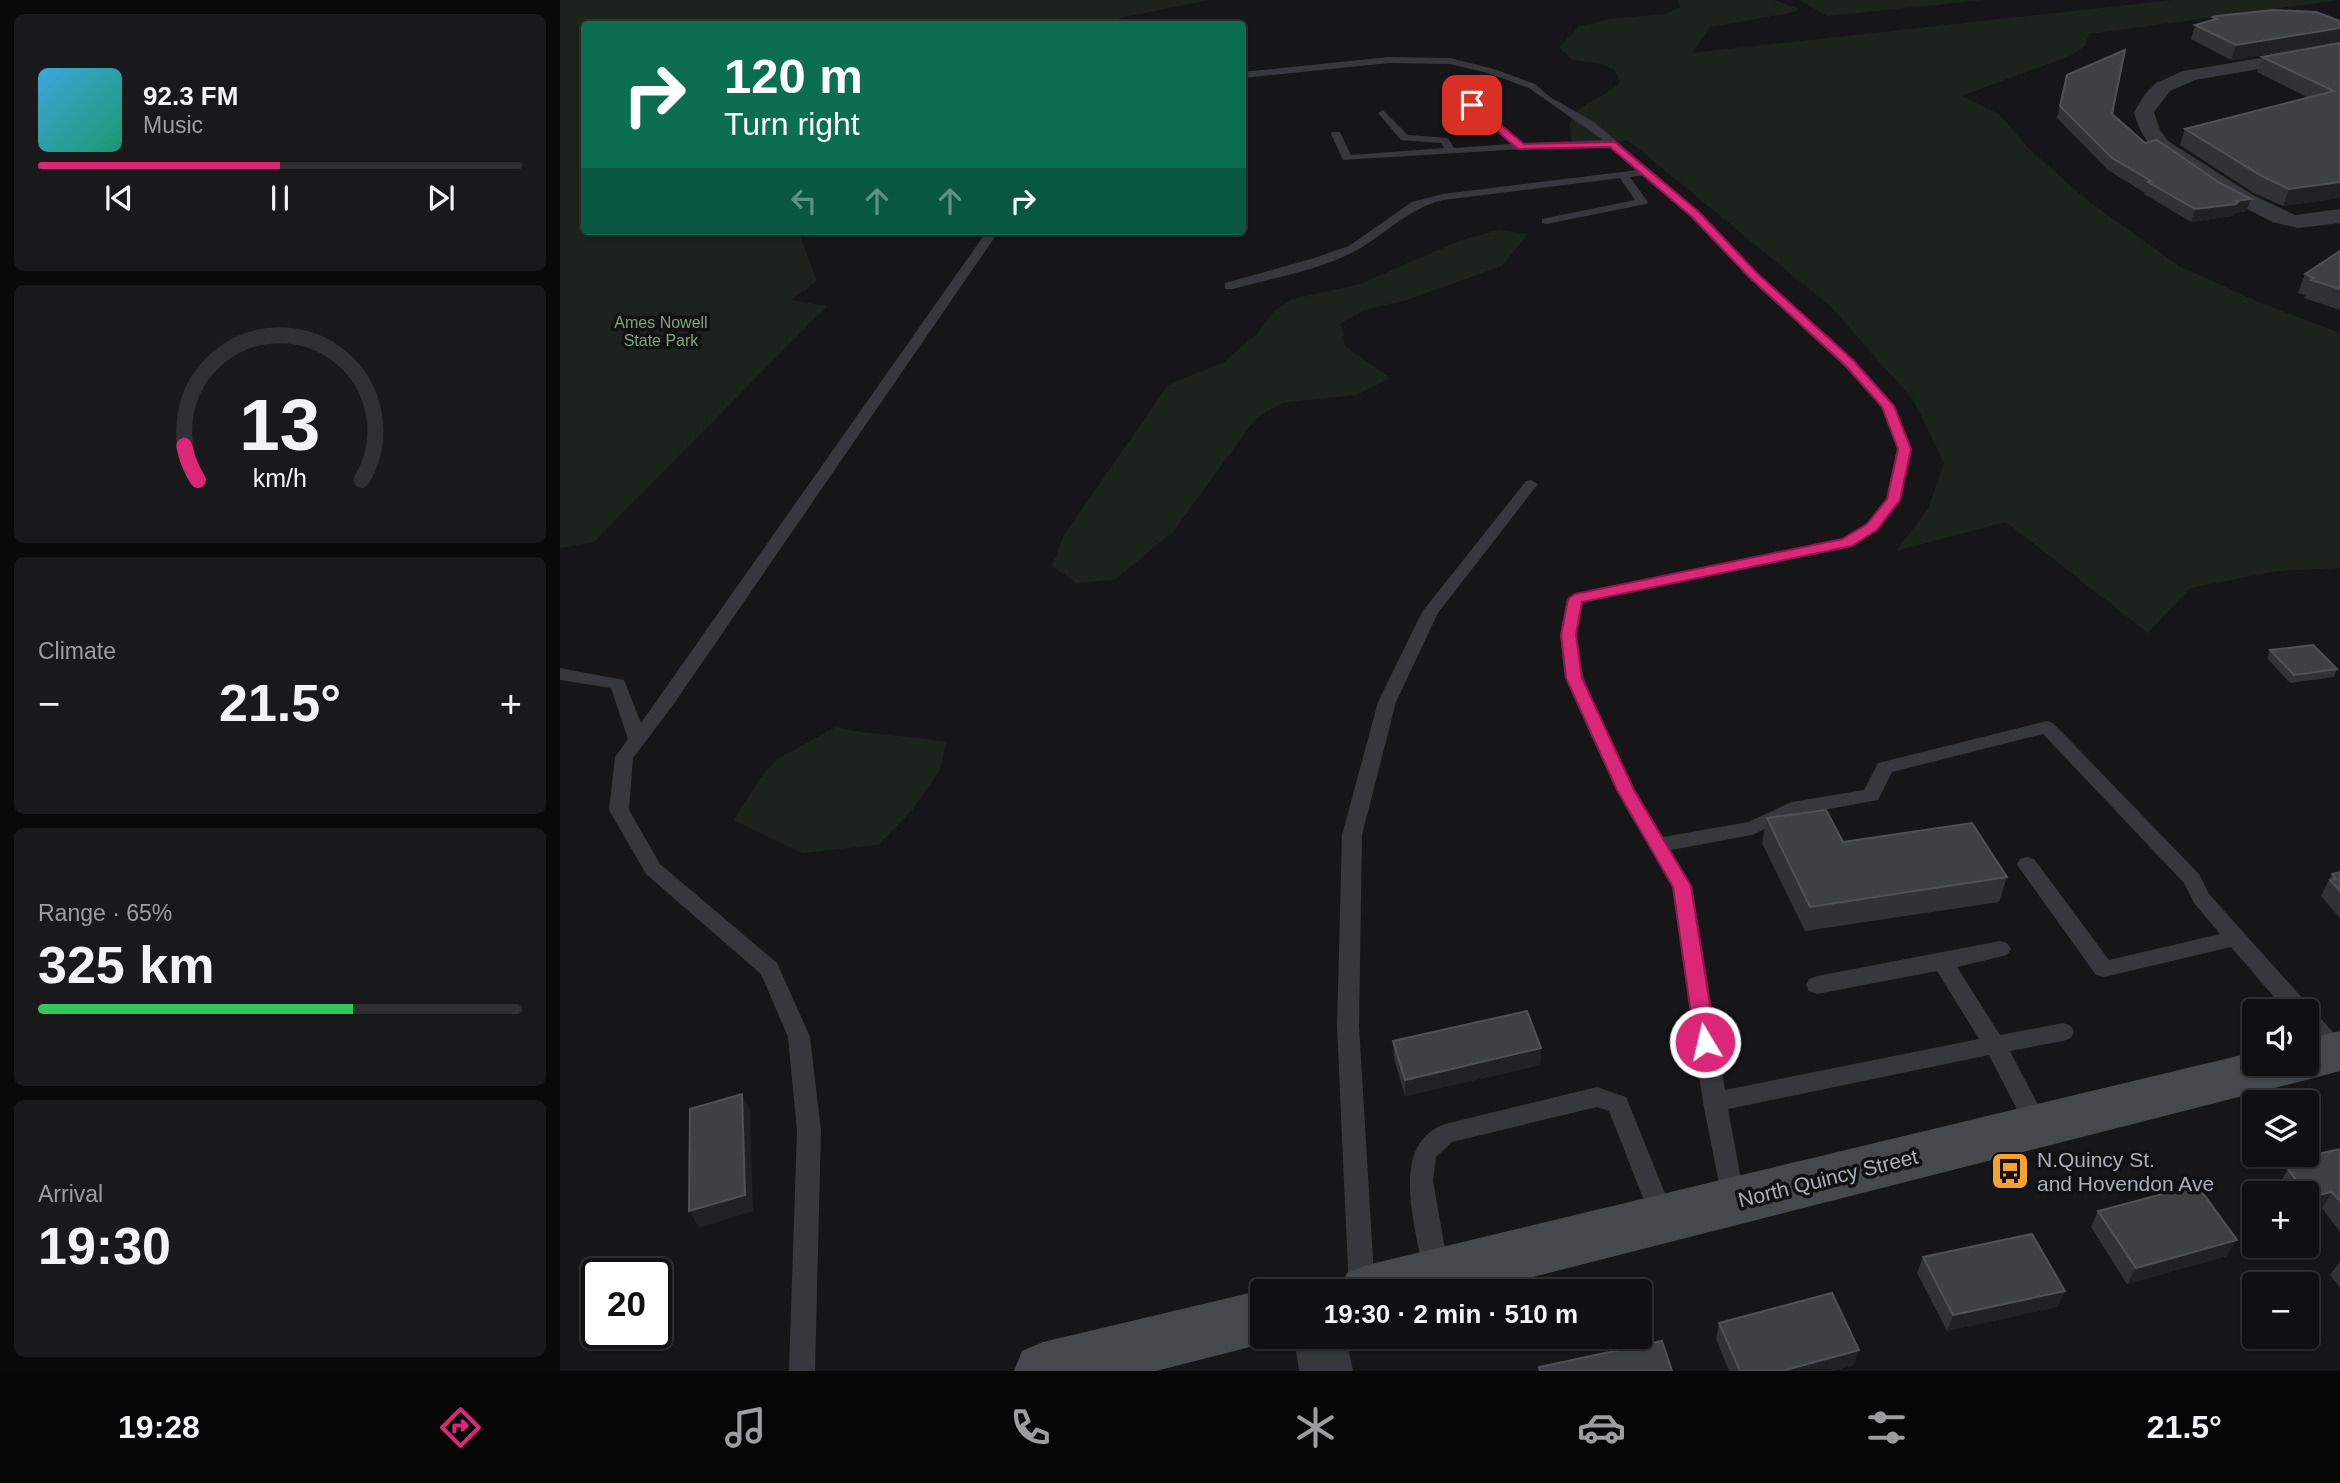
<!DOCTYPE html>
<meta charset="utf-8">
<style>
:root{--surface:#101012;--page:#19191b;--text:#f1f3f6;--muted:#9c9d9f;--line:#303032;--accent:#db2777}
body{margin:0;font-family:Helvetica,sans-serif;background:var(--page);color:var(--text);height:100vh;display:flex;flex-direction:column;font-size:26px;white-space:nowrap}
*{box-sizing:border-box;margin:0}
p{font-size:23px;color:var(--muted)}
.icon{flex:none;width:38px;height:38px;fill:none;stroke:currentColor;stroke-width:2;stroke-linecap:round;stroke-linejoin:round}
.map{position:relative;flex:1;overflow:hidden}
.sheet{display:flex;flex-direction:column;gap:14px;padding:14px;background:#09090a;width:560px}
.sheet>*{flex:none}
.banner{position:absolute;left:21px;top:21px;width:665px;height:214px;border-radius:7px;box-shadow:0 2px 5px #0004,0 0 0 2px var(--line);background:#0b6e4f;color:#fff;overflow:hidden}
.buttons{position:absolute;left:1682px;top:999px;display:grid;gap:14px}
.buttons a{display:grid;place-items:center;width:77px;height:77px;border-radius:7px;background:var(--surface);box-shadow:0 2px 5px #0004,0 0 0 2px var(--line);font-size:35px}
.speed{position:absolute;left:21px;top:1258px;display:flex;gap:14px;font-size:35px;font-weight:700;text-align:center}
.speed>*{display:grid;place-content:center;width:91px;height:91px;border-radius:50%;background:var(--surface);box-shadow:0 2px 5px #0004,0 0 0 2px var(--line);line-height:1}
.speed .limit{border:4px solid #111;border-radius:10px;background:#fff;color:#111}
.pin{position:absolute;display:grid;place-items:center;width:60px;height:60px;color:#fff;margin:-30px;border-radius:14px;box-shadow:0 4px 10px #0006}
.me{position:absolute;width:77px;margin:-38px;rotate:351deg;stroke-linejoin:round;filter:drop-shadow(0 0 5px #0008)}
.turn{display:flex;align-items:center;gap:24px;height:147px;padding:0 28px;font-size:32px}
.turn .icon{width:91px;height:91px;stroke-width:2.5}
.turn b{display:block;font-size:49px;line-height:60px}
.lanes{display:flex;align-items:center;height:66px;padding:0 28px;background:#0003;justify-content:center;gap:35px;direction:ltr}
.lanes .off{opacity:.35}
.big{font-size:52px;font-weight:600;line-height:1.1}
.sheet .widget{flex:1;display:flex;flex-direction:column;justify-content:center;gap:10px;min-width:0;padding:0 24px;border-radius:10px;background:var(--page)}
.sheet .dial{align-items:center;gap:0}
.dial svg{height:182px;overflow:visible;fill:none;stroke:var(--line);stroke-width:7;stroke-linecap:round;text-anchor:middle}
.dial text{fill:var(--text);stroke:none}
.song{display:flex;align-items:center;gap:21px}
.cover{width:84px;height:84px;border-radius:10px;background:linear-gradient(135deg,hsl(200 70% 55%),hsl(160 70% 35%))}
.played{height:7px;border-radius:4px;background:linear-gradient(90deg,var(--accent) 50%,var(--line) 50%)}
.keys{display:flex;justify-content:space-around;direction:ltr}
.heat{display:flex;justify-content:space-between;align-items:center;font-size:38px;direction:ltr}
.charge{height:10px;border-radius:5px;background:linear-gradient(90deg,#34c759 65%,var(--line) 0)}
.trip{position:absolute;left:690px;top:1279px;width:402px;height:70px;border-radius:7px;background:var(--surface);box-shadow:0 2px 5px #0004,0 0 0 2px var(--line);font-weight:600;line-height:70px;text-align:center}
.tab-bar{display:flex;height:112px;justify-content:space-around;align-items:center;background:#060607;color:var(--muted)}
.tab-bar .icon{width:49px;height:49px}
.tab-bar .current{color:var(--accent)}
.tab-bar b{font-size:32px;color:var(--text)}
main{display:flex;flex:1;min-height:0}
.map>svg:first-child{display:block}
.green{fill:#1c231c}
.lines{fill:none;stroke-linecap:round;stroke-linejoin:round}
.service{fill:#37383d;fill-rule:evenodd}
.minor{fill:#37383d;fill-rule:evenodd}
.secondary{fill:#45484d;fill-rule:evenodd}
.wall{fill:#323236}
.shaded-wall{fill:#212124}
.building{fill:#3f4044;stroke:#4f5156;stroke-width:2}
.route{fill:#db2777;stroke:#8e194d;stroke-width:2}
.labels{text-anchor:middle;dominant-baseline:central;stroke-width:7;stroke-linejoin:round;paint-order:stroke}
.far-park-label{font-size:16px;fill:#7fa47e;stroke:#111113}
.near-poi-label{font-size:21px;fill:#a8aeb9;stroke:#111113;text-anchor:start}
.near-street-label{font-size:21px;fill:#a8aeb9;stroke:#111113}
</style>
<main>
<section class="sheet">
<div class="widget">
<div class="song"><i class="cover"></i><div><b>92.3 FM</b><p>Music</p></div></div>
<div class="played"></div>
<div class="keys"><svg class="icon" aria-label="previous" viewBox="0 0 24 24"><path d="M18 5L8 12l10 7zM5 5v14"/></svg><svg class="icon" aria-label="pause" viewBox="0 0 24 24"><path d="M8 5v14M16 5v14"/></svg><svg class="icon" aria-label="next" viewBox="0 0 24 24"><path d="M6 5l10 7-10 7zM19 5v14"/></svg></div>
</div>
<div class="widget dial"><svg viewBox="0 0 100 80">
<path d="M14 69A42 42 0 1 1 86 69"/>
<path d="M14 69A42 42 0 0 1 8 54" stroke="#db2777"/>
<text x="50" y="56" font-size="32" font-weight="700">13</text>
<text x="50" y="72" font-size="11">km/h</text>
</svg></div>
<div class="widget"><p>Climate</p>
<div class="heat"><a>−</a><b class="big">21.5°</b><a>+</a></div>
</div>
<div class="widget"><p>Range · 65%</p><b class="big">325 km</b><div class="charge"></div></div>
<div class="widget"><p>Arrival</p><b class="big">19:30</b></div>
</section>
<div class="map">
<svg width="1780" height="1371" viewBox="0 0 1780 1371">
<rect width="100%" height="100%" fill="#161618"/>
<path class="green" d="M 0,0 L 649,0 L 531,24 L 24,24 L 24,231 L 238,231 L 257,281 L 231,300 L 267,306 L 34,542 L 0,548 Z
M 1118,0 L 1214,0 L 1237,8 L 1237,11 L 1225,14 L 1150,27 L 1132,53 L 1613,0 L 1780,0 L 1529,34 L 1525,46 L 1510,56 L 1401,96 L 1439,114 L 1468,148 L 1528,201 L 1619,266 L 1696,301 L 1780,333 L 1780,568 L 1717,571 L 1630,588 L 1588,633 L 1446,522 L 1336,551 L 1368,509 L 1384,463 L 1354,401 L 1271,307 L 1068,140 L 1042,147 L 1013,143 C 997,104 1043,103 1060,82 L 1055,70 L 1042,64 L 1013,60 L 999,47 L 1020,26 L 1049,19 L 1105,14 L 1120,7 Z
M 1240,0 L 1425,0 L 1267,16 Z
M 938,230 L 968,234 L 942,266 L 847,300 L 804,310 L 781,323 L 785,346 L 830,378 L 796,395 L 722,403 L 695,419 L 613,532 L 554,580 L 516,583 L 492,566 L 504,535 L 608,385 L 664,362 L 697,334 L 715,310 L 733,299 L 800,284 L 899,241 Z
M 276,727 C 312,736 349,735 386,742 L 381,768 L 353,809 L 318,845 L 242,853 L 174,820 L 203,774 L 216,760 Z"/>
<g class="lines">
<path class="service" d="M 829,57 L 890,58 L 934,69 L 975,84 L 990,97 L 1034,122 L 1140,212 L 1197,272 L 1294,360 L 1335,406 L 1351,449 L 1341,500 L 1317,530 L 1293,546 L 1023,602 C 1021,613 1017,624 1017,634 C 1014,687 1075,791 1103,837 L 1188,822 L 1232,802 L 1304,790 L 1318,763 L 1487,721 L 1493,723 L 1639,874 L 1649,894 L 1780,1040 L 1780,1060 L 1769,1059 L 1746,1033 L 1746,1012 L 1727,1012 L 1671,947 L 1544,977 L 1536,975 L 1460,869 L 1457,864 L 1460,859 L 1467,857 L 1474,859 L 1549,960 L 1660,934 L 1634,903 L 1624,883 L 1483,734 L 1332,772 L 1318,800 L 1236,815 L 1192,835 L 1111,850 L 1132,886 L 1165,1090 L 1419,1039 L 1377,971 L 1257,994 L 1249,991 L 1246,985 L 1249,979 L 1257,976 L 1440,941 L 1447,943 L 1451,949 L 1447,955 L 1397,967 L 1440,1035 L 1503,1023 L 1511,1026 L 1514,1032 L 1511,1038 L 1503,1041 L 1450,1051 L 1489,1126 L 1485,1133 L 1477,1136 L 1469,1133 L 1429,1055 L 1168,1109 L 1185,1201 L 1182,1209 L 1173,1212 L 1164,1209 L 1143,1102 L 1112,886 L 1056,790 L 1005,678 L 1000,635 L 1007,599 L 1015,594 L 1282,539 L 1307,524 L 1326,499 L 1337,449 L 1322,407 L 1284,366 L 1189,278 L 1132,216 L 1084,175 L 1070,177 L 1088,202 L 1086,204 L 986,224 L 982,223 L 982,219 L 1075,200 L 1060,178 L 883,200 C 848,209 829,231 799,249 C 765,269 712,278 673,289 L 665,289 L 665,283 L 751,259 L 789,246 L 852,202 L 883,194 L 1078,170 L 1051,147 L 1026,145 L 783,160 L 771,134 L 772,132 L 780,132 L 791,155 L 884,148 L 881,143 L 841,140 L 818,113 L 823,110 L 848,135 L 888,138 L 894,148 L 951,144 L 909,107 L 907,105 L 912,102 L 963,143 L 1043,140 L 969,88 L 928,73 L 890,64 L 829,63 L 682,78 L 682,72 Z
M 427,231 L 439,231 L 113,705 L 73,758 L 69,810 L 100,864 L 217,963 L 250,1037 L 261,1131 L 255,1371 L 229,1371 L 237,1131 L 228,1037 L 201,974 L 86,874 L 49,810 L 55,757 L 68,739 L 51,688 L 0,680 L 0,668 L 64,680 L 81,723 Z
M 971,480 L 978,484 L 878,613 L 836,702 L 802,835 L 799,1026 L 815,1292 L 789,1292 L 777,1026 L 782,835 L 818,702 L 862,612 L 966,481 Z
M 1037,1087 L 1066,1097 L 1115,1218 L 1112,1226 L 1103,1229 L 1094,1226 L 1049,1111 L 1037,1107 L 892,1142 L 876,1157 L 873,1181 L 889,1271 L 885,1279 L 876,1283 L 867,1279 L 863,1271 C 856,1226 828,1144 885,1124 Z"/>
<path class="minor" d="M 1780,45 L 1780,55 L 1635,80 L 1610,91 L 1594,112 L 1600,130 L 1608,141 L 1693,195 L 1735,215 L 1780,209 L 1780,223 L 1738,228 L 1712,222 L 1657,193 L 1604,158 C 1588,145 1579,132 1574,112 L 1585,94 L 1596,83 L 1623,71 Z
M 734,1337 L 786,1337 L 793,1371 L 739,1371 Z"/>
<path class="secondary" d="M 1780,1031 L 1780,1071 L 1746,1080 L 914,1292 L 779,1292 L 787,1273 L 807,1265 L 1694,1052 L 1694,1064 L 1746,1064 L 1746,1039 Z
M 702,1290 L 706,1292 L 702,1292 L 702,1337 L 720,1337 L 702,1344 L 596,1371 L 454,1371 L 462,1351 L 483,1342 Z"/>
</g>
<path class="wall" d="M 1653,17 L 1780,21 L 1780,43 L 1671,60 L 1631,39 L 1635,25 L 1652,21 Z
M 1780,43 L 1780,198 L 1723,206 L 1694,193 L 1620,145 L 1625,129 L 1749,98 L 1697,72 L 1702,57 Z
M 1507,75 L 1585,143 L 1686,211 L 1675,213 L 1672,216 L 1631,222 L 1584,194 L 1585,193 L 1548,170 L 1497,118 Z
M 1780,251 L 1780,310 L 1744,298 L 1745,295 L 1738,293 L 1745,274 Z
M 1710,650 L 1777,669 L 1774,677 L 1730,683 L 1707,658 Z
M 1207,818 L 1283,842 L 1447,877 L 1439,902 L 1245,931 L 1202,843 Z
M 1780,872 L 1780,918 L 1761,896 L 1772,874 Z
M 833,1041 L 981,1048 L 980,1065 L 845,1096 L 834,1058 Z
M 1780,1149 L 1780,1232 L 1762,1208 L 1746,1212 L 1746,1194 L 1724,1194 L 1718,1186 L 1728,1169 L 1734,1168 L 1740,1158 Z
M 1538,1211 L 1667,1256 L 1567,1284 L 1531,1227 Z
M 1363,1257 L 1505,1291 L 1497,1307 L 1387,1331 L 1357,1273 Z
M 1780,1261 L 1780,1288 L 1770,1275 Z
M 1159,1323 L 1294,1365 L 1273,1371 L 1169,1371 L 1156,1339 Z"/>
<path class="shaded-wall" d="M 1780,28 L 1780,42 L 1671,60 L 1676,45 Z
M 1780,182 L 1780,198 L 1723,206 L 1729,189 Z
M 1691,199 L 1686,211 L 1675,213 L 1672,216 L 1631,222 L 1635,209 Z
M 981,1048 L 980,1065 L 845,1096 L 845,1080 Z
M 182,1094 L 190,1110 L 193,1211 L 139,1228 L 129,1211 Z
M 1772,1192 L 1762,1208 L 1746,1212 L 1746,1202 L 1749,1197 Z
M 1677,1240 L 1667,1256 L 1567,1284 L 1576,1268 Z
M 1505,1291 L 1497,1307 L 1387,1331 L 1393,1315 Z
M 1299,1350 L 1294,1365 L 1273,1371 L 1222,1371 Z"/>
<path class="building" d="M 1713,10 L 1756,12 L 1780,21 L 1780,28 L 1676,45 L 1635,25 L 1657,19 L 1653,17 L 1657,16 Z
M 1780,43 L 1780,182 L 1729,189 L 1700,175 L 1625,129 L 1774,91 L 1702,57 Z
M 1565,50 L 1552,114 L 1585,143 L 1597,140 L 1660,183 L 1691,199 L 1675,201 L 1678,202 L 1676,204 L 1635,209 L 1588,182 L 1591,181 L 1552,158 L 1500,106 L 1507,75 Z
M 1780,251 L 1780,289 L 1751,280 L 1754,278 L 1745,274 Z
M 1753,645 L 1777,669 L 1734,675 L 1710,650 Z
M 1266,810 L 1283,842 L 1412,823 L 1447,877 L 1250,907 L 1207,818 Z
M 1780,872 L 1780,891 L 1770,880 L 1776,879 L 1772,874 Z
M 967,1011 L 981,1048 L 845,1080 L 833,1041 Z
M 182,1094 L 185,1195 L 129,1211 L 130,1109 Z
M 1780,1149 L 1780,1201 L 1772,1192 L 1749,1197 L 1728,1169 L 1745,1165 L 1740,1158 Z
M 1637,1185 L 1677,1240 L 1576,1268 L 1538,1211 Z
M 1472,1234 L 1505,1291 L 1393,1315 L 1363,1257 Z
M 1272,1293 L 1299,1350 L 1222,1371 L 1180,1371 L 1159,1323 Z
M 1102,1341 L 1112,1371 L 980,1371 L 979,1367 Z"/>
<path class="route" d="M 909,103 L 915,103 L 964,144 L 1055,142 L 1139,212 L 1197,273 L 1293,360 L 1334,406 L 1351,449 L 1340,500 L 1317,530 L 1292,546 L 1022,602 L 1016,635 L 1022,678 L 1074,790 L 1131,886 L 1156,1042 L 1153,1048 L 1145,1050 L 1138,1048 L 1135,1042 L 1113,887 L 1057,790 L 1006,678 L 1001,635 L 1008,599 L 1015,594 L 1282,539 L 1307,524 L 1327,499 L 1338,449 L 1322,407 L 1285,365 L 1189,277 L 1132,217 L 1050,147 L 958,149 L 909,107 Z"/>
<defs>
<symbol id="bus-square" viewBox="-11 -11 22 22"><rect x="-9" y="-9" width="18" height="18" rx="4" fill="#f8a22e" stroke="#111113"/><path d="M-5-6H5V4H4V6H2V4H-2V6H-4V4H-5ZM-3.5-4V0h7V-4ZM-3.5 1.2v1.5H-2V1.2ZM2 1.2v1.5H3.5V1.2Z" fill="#111"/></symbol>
</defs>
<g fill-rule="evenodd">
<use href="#bus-square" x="1428" y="1149" width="44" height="44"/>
</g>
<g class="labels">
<g class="far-park-label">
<text x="101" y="322">Ames Nowell<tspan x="101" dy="18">State Park</tspan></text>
</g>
<g class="near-poi-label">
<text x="1477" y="1159">N.Quincy St.<tspan x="1477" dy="24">and Hovendon Ave</tspan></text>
</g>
<g class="near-street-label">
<text transform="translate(1268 1178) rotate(-14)">North Quincy Street</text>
</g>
</g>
</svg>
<div class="buttons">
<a><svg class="icon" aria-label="sound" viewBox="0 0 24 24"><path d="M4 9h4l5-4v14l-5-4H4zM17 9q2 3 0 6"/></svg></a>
<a><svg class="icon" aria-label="layers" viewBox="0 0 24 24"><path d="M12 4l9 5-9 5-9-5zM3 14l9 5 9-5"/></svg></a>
<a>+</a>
<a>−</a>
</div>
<div class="speed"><div class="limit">20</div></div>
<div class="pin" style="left:912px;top:105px;background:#d93025"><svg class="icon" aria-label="arrive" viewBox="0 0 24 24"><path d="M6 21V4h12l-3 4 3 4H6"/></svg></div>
<svg class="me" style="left:1145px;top:1042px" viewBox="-20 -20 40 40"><circle r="17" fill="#db2777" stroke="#fff" stroke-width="3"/><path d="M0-11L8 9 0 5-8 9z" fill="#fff"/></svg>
<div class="trip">19:30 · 2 min · 510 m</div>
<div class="banner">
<div class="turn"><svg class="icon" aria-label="right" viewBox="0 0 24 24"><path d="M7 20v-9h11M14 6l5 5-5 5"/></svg><div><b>120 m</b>Turn right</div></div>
<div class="lanes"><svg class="icon off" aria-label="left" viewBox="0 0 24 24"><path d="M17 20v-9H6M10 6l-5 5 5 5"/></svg><svg class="icon off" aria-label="ahead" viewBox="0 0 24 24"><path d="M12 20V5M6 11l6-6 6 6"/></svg><svg class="icon off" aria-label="ahead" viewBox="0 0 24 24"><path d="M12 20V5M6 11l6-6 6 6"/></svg><svg class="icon" aria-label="right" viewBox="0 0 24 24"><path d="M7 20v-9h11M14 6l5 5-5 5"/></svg></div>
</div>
</div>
</main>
<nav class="tab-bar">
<b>19:28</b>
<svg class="icon current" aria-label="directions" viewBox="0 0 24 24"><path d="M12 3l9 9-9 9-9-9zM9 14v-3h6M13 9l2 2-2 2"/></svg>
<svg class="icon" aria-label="music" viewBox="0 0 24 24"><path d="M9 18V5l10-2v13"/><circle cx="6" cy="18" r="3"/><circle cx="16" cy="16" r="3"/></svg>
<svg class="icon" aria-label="phone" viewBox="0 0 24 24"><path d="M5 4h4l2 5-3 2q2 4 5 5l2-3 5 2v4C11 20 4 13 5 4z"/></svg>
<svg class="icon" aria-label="climate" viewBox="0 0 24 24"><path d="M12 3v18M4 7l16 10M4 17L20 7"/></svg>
<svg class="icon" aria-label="car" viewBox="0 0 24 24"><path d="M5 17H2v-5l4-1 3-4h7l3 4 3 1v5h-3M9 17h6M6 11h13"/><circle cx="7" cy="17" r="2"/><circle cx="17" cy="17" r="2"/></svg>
<svg class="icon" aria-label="filters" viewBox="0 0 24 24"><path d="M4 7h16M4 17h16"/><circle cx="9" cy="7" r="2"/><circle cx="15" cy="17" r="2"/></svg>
<b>21.5°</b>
</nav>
